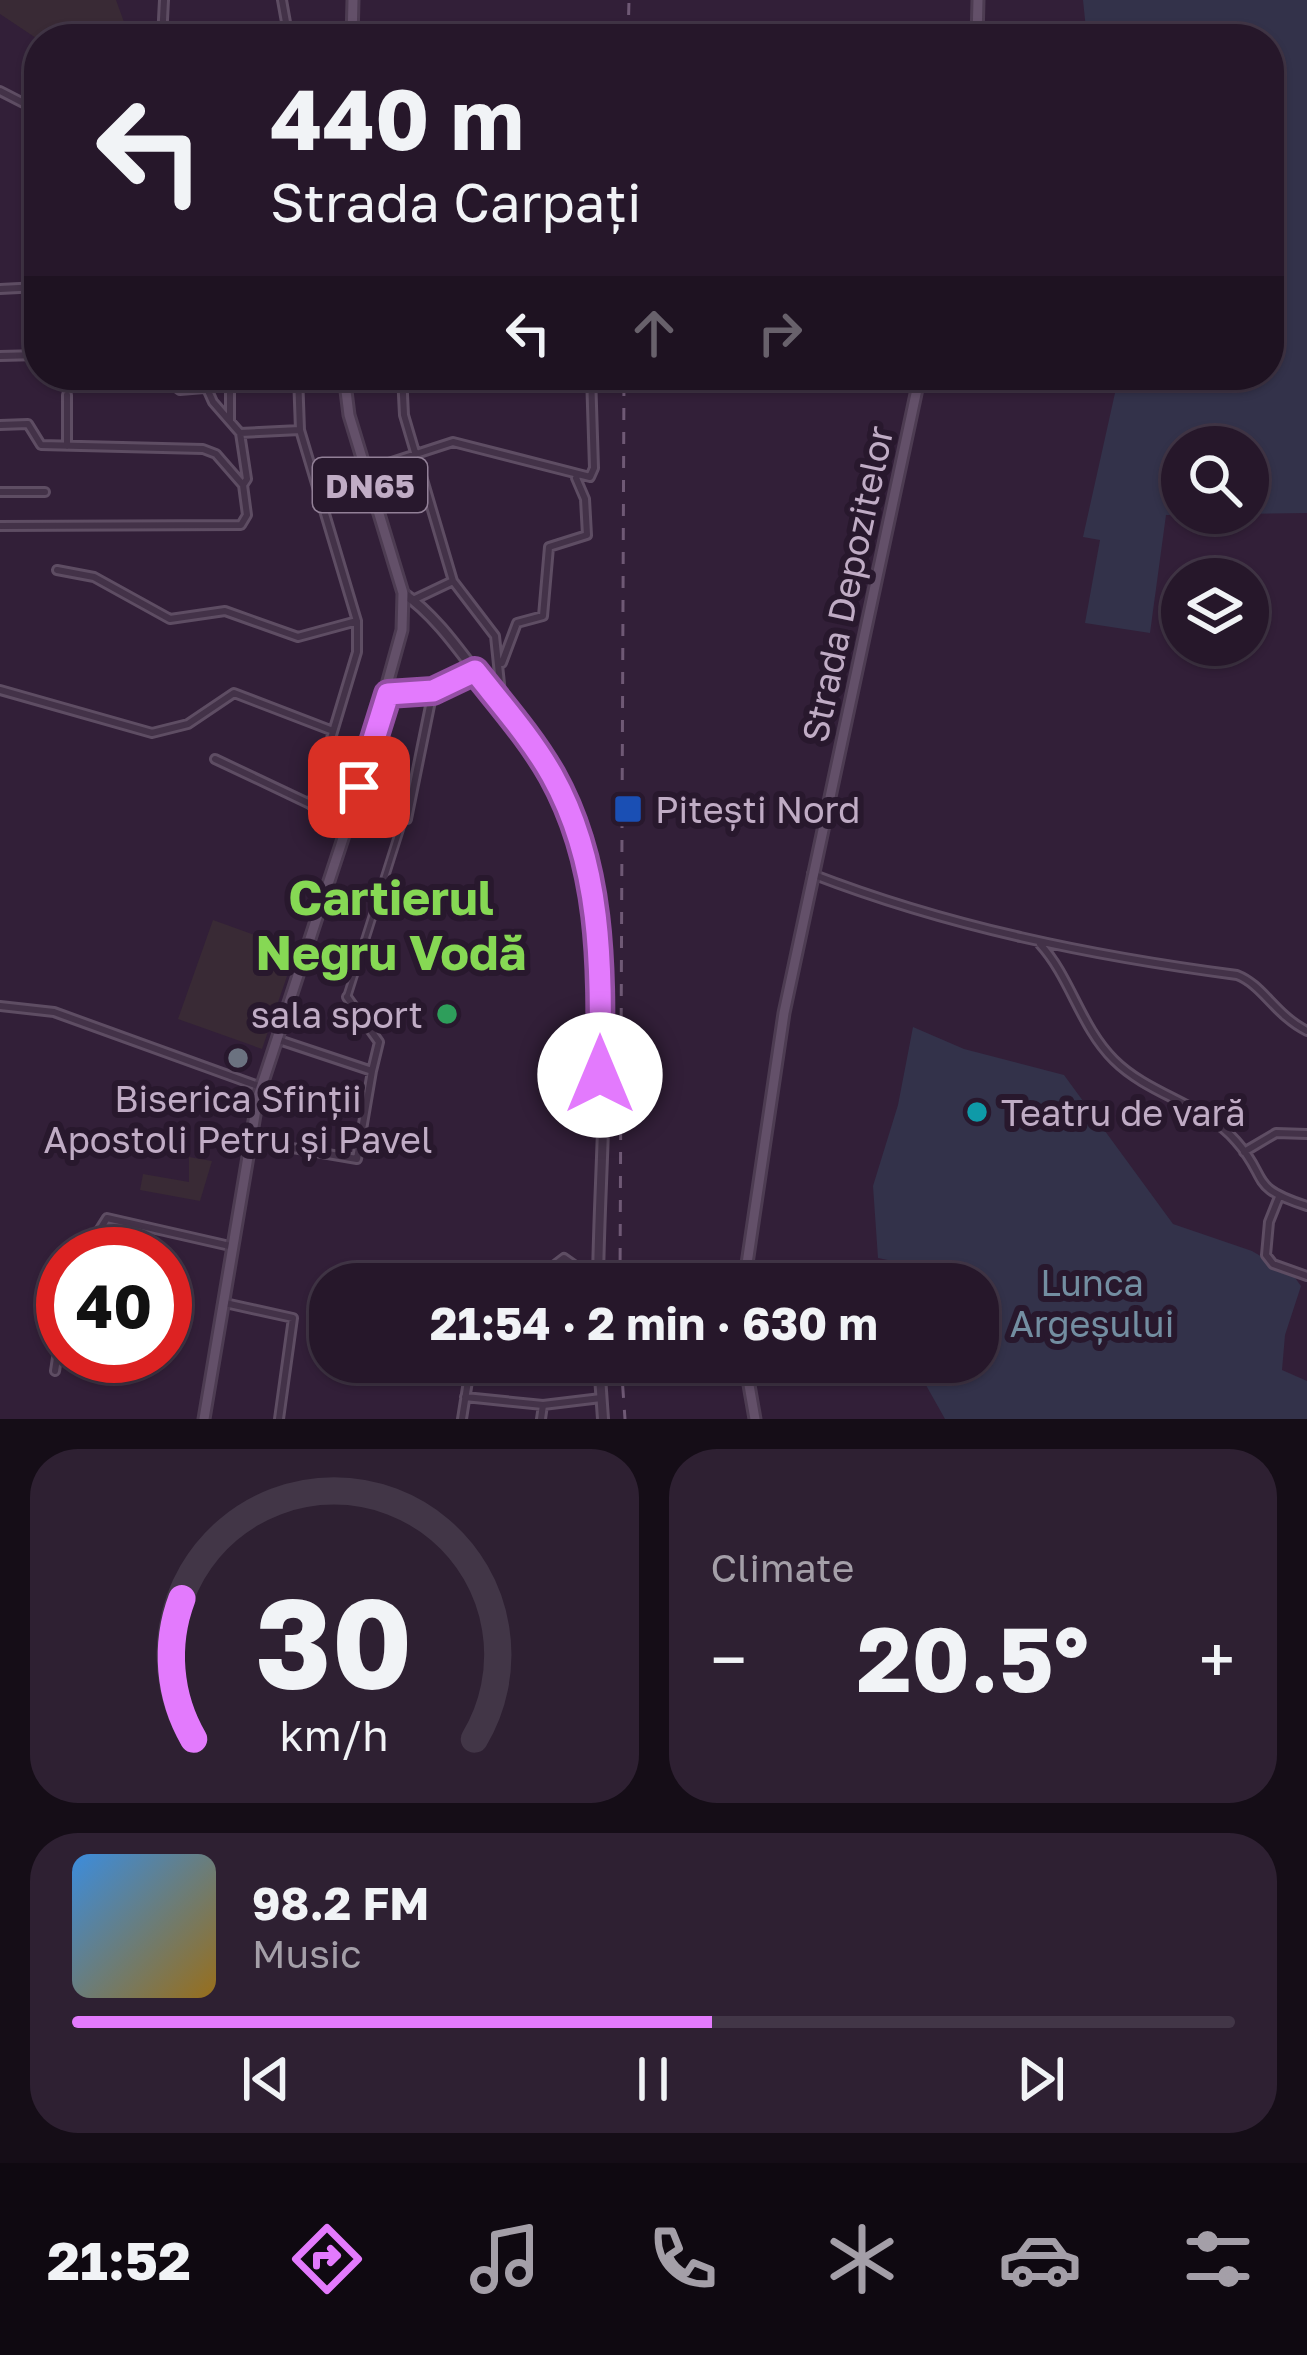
<!DOCTYPE html>
<meta charset="utf-8">
<style>
:root{--surface:#26172a;--page:#2e2032;--text:#f1f3f6;--muted:#a49fa8;--line:#423647;--accent:#e37afd}
body{margin:0;font-family:"Golos Text",sans-serif;background:var(--page);color:var(--text);height:100vh;display:flex;flex-direction:column;font-size:45px;white-space:nowrap}
*{box-sizing:border-box;margin:0}
p{font-size:39px;color:var(--muted)}
.icon{flex:none;width:66px;height:66px;fill:none;stroke:currentColor;stroke-width:2;stroke-linecap:round;stroke-linejoin:round}
.map{position:relative;height:1419px;overflow:hidden}
.drawer{display:flex;flex-direction:column;gap:30px;padding:30px;background:#150d17;flex:1}
.drawer>*{flex:none}
.banner{position:absolute;left:24px;top:24px;width:1260px;height:366px;border-radius:48px;box-shadow:0 3px 9px #0004,0 0 0 3px var(--line);background:#26172a;color:var(--text);overflow:hidden}
.tools{position:absolute;left:1161px;top:426px;display:grid;gap:24px}
.tools a{display:grid;place-items:center;width:108px;height:108px;border-radius:50%;background:var(--surface);box-shadow:0 3px 9px #0004,0 0 0 3px var(--line);font-size:60px}
.speed{position:absolute;left:36px;top:1227px;display:flex;gap:24px;font-size:60px;font-weight:700;text-align:center}
.speed>*{display:grid;place-content:center;width:156px;height:156px;border-radius:50%;background:var(--surface);box-shadow:0 3px 9px #0004,0 0 0 3px var(--line);line-height:1}
.speed .limit{border:18px solid #d22;background:#fff;color:#111}
.pin{position:absolute;display:grid;place-items:center;width:102px;height:102px;color:#fff;margin:-51px;border-radius:24px;box-shadow:0 6px 18px #0006}
.me{position:absolute;width:132px;margin:-66px;rotate:0deg;stroke-linejoin:round;filter:drop-shadow(0 0 9px #0008)}
.turn{display:flex;align-items:center;gap:42px;height:252px;padding:0 48px;font-size:54px}
.turn .icon{width:156px;height:156px;stroke-width:2.5}
.turn b{display:block;font-size:84px;line-height:102px}
.lanes{display:flex;align-items:center;height:114px;padding:0 48px;background:#0003;justify-content:center;gap:60px;direction:ltr}
.lanes .off{opacity:.35}
.big{font-size:90px;font-weight:700;line-height:1.1}
.drawer .tile{flex:1;display:flex;flex-direction:column;justify-content:center;gap:18px;min-width:0;padding:0 42px;border-radius:48px;background:var(--page)}
.drawer .dial{align-items:center;gap:0}
.dial svg{height:312px;overflow:visible;fill:none;stroke:var(--line);stroke-width:7;stroke-linecap:round;text-anchor:middle}
.dial text{fill:var(--text);stroke:none}
.song{display:flex;align-items:center;gap:36px}
.cover{width:144px;height:144px;border-radius:18px;background:linear-gradient(135deg,hsl(210 70% 55%),hsl(40 70% 35%))}
.played{height:12px;border-radius:6px;background:linear-gradient(90deg,var(--accent) 55%,var(--line) 55%)}
.keys{display:flex;justify-content:space-around;direction:ltr}
.heat{display:flex;justify-content:space-between;align-items:center;font-size:66px;direction:ltr}
.drawer .tiles{flex:1;display:grid;gap:30px;grid-template-columns:1fr 1fr}
.tile:last-child{grid-column:span 2}
.trip{position:absolute;left:309px;top:1263px;width:690px;height:120px;border-radius:48px;background:var(--surface);box-shadow:0 3px 9px #0004,0 0 0 3px var(--line);font-weight:700;line-height:120px;text-align:center}
.dock{display:flex;height:192px;justify-content:space-around;align-items:center;background:#0f0911;color:var(--muted)}
.dock .icon{width:84px;height:84px}
.dock .active{color:var(--accent)}
.dock b{font-size:54px;color:var(--text)}
.map>svg:first-child{display:block}
.medical{fill:#392a35}
.green{fill:#33324a;fill-rule:evenodd}
.lines{fill:none;stroke-linecap:round;stroke-linejoin:round}
.pedestrian-casing{stroke:#5e4d63;stroke-width:10}
.minor-casing{stroke:#5e4d63;stroke-width:12}
.tertiary-casing{stroke:#5e4d63;stroke-width:14}
.primary-casing{stroke:#4d3c52;stroke-width:15}
.pedestrian{stroke:#433248;stroke-width:4.5}
.minor{stroke:#433248;stroke-width:6}
.tertiary{stroke:#433248;stroke-width:8}
.primary{stroke:#635069;stroke-width:9}
.rail{stroke:#6f5975;stroke-width:3;stroke-dasharray:12 12;stroke-linecap:butt}
.route-casing{stroke:#944fa4;stroke-width:30}
.route{stroke:#e37afd;stroke-width:21}
.transit-dot{fill:#1a4fb4;stroke:#28182d;stroke-width:4.5}
.leisure-dot{fill:#2e9e5b;stroke:#28182d;stroke-width:4.5}
.worship-dot{fill:#6b7280;stroke:#28182d;stroke-width:4.5}
.culture-dot{fill:#0f9aa8;stroke:#28182d;stroke-width:4.5}
.labels{text-anchor:middle;dominant-baseline:central;stroke-width:12;stroke-linejoin:round;paint-order:stroke}
.shield{fill:#28182d;stroke:#928097;stroke-width:3}
.shield-label{font-size:33px;font-weight:bold;fill:#c0acc5}
.street-label{font-size:36px;fill:#c0acc5;stroke:#28182d}
.poi-label{font-size:36px;fill:#c0acc5;stroke:#28182d;text-anchor:start}
.park-label{font-size:36px;fill:#738ea1;stroke:#28182d}
.district-label{font-size:48px;font-weight:bold;fill:#86d854;stroke:#28182d}
</style>
<div class="map">
<svg width="1307" height="1419" viewBox="0 0 1307 1419">
<rect width="100%" height="100%" fill="#321f38"/>
<path class="medical" d="M 0,0 L 116,0 L 124,22 L 72,39 L 39,40 L 0,14 Z
M 213,920 L 296,950 L 262,1049 L 178,1019 Z
M 189,1157 L 212,1161 L 200,1201 L 140,1190 L 143,1174 L 189,1182 Z"/>
<path class="green" d="M 1083,0 L 1307,0 L 1307,513 L 1166,515 L 1150,633 L 1085,623 L 1100,540 L 1083,537 L 1119,375 L 1269,375 L 1269,39 L 1087,39 ZM 1182,447 L 1248,447 L 1248,513 L 1182,513 Z
M 913,1027 L 964,1049 L 1064,1075 L 1173,1224 L 1252,1251 L 1293,1275 L 1301,1286 L 1285,1335 L 1282,1370 L 1307,1381 L 1307,1419 L 945,1419 L 913,1362 L 978,1362 L 978,1284 L 919,1284 L 922,1267 L 878,1258 L 873,1186 L 898,1105 Z"/>
<g class="lines">
<defs>
<path id="pedestrian" d="M 347,997 L 402,823"/>
<path id="minor" d="M 282,0 L 289,39
M 162,39 L 164,0
M 0,91 L 39,111
M 0,289 L 39,287
M 0,356 L 39,355
M 161,375 L 180,390 L 204,388
M 201,375 L 213,402 L 240,433 L 300,430
M 230,375 L 230,421
M 298,375 L 300,430 L 357,621 L 357,652 L 311,805 L 348,823
M 402,375 L 404,415 L 453,581 L 495,636 L 502,703
M 0,425 L 28,424 L 41,445 L 203,449 L 216,454 L 243,485
M 67,446 L 67,395
M 318,486 L 453,442 L 590,477 L 594,468 L 591,375
M 0,492 L 45,492
M 0,526 L 241,525 L 247,515 L 243,485 L 247,479 L 240,433
M 57,570 L 94,577 L 170,619 L 225,611 L 298,637 L 357,621
M 413,600 L 453,581
M 502,663 L 517,623 L 543,616 L 549,547 L 587,535 L 585,499 L 576,478
M 0,690 L 152,733 L 188,724 L 234,693 L 333,731
M 388,694 L 433,691 L 475,671
M 215,759 L 310,804
M 353,811 L 397,822 L 407,819 L 433,691
M 812,874 C 949,927 1092,956 1237,975 C 1263,985 1275,1015 1307,1031
M 1040,944 C 1071,978 1080,1026 1114,1060 C 1149,1095 1204,1104 1236,1141 C 1270,1179 1247,1187 1307,1206
M 347,997 L 379,1042 L 372,1071
M 0,1006 L 54,1012 L 261,1087
M 251,1141 L 357,1159 L 372,1071 L 276,1039
M 1244,1152 L 1276,1133 L 1307,1134
M 1279,1197 L 1269,1222 L 1266,1255 L 1273,1264 L 1307,1276
M 93,1254 L 97,1234 L 107,1218 L 230,1246
M 530,1284 L 564,1258 L 598,1282
M 225,1303 L 293,1318 L 279,1419
M 55,1371 L 63,1319
M 465,1397 L 543,1405
M 462,1419 L 471,1362
M 541,1419 L 543,1405 L 601,1398"/>
<path id="tertiary" d="M 403,593 C 437,616 463,656 488,688 C 517,724 546,760 565,802 C 625,935 599,1138 598,1284
M 599,1362 L 603,1419"/>
<path id="primary" d="M 352,39 L 353,0
M 977,39 L 978,0
M 744,1284 L 784,1013 L 920,375
M 745,1362 L 755,1419
M 204,1419 L 258,1097 L 352,811 L 402,630 L 403,593 L 349,415 L 344,375"/>
</defs>
<use href="#pedestrian" class="pedestrian-casing"/>
<use href="#minor" class="minor-casing"/>
<use href="#tertiary" class="tertiary-casing"/>
<use href="#primary" class="primary-casing"/>
<use href="#pedestrian" class="pedestrian"/>
<use href="#minor" class="minor"/>
<use href="#tertiary" class="tertiary"/>
<use href="#primary" class="primary"/>
<path class="rail" d="M 628,39 L 629,0
M 620,1284 L 624,375
M 621,1362 L 625,1419"/>
</g>
<g class="lines">
<defs>
<path id="route" d="M 359,787 L 388,694 L 433,691 L 475,671 C 501,704 531,738 552,775 C 604,868 601,972 600,1075"/>
</defs>
<use href="#route" class="route-casing"/>
<use href="#route" class="route"/>
</g>
<rect class="transit-dot" x="613" y="794" width="30" height="30" rx="6"/>
<circle class="leisure-dot" cx="447" cy="1014" r="12"/>
<circle class="worship-dot" cx="238" cy="1058" r="12"/>
<circle class="culture-dot" cx="977" cy="1112" r="12"/>
<g class="labels">
<rect class="shield" x="313" y="458" width="114" height="54" rx="9"/>
<g class="shield-label">
<text x="370" y="485">DN65</text>
</g>
<g class="street-label">
<text transform="translate(847 584) rotate(-78)">Strada Depozitelor</text>
</g>
<g class="poi-label">
<text x="655" y="809">Pitești Nord</text>
<text x="423" y="1014" text-anchor="end">sala sport</text>
<text x="238" y="1098" text-anchor="middle">Biserica Sfinții<tspan x="238" dy="41">Apostoli Petru și Pavel</tspan></text>
<text x="1001" y="1112">Teatru de vară</text>
</g>
<g class="park-label">
<text x="1092" y="1282">Lunca<tspan x="1092" dy="41">Argeșului</tspan></text>
</g>
<g class="district-label">
<text x="391" y="897">Cartierul<tspan x="391" dy="55">Negru Vodă</tspan></text>
</g>
</g>
</svg>
<div class="tools">
<a><svg class="icon" aria-label="search" viewBox="0 0 24 24"><circle cx="10" cy="10" r="6"/><path d="M15 15l6 6"/></svg></a>
<a><svg class="icon" aria-label="layers" viewBox="0 0 24 24"><path d="M12 4l9 5-9 5-9-5zM3 14l9 5 9-5"/></svg></a>
</div>
<div class="speed"><div class="limit">40</div></div>
<div class="pin" style="left:359px;top:787px;background:#d93025"><svg class="icon" aria-label="arrive" viewBox="0 0 24 24"><path d="M6 21V4h12l-3 4 3 4H6"/></svg></div>
<svg class="me" style="left:600px;top:1075px" viewBox="-20 -20 40 40"><circle r="19" fill="#fff"/><path d="M0-13L10 11 0 6-10 11z" fill="#e37afd"/></svg>
<div class="trip">21:54 · 2 min · 630 m</div>
<div class="banner">
<div class="turn"><svg class="icon" aria-label="left" viewBox="0 0 24 24"><path d="M17 20v-9H6M10 6l-5 5 5 5"/></svg><div><b>440 m</b>Strada Carpați</div></div>
<div class="lanes"><svg class="icon" aria-label="left" viewBox="0 0 24 24"><path d="M17 20v-9H6M10 6l-5 5 5 5"/></svg><svg class="icon off" aria-label="ahead" viewBox="0 0 24 24"><path d="M12 20V5M6 11l6-6 6 6"/></svg><svg class="icon off" aria-label="right" viewBox="0 0 24 24"><path d="M7 20v-9h11M14 6l5 5-5 5"/></svg></div>
</div>
</div>
<section class="drawer">
<div class="tiles">
<div class="tile dial"><svg viewBox="0 0 100 80">
<path d="M14 69A42 42 0 1 1 86 69"/>
<path d="M14 69A42 42 0 0 1 11 33" stroke="#e37afd"/>
<text x="50" y="56" font-size="32" font-weight="700">30</text>
<text x="50" y="72" font-size="11">km/h</text>
</svg></div>
<div class="tile"><p>Climate</p>
<div class="heat"><a>−</a><b class="big">20.5°</b><a>+</a></div>
</div>
<div class="tile">
<div class="song"><i class="cover"></i><div><b>98.2 FM</b><p>Music</p></div></div>
<div class="played"></div>
<div class="keys"><svg class="icon" aria-label="previous" viewBox="0 0 24 24"><path d="M18 5L8 12l10 7zM5 5v14"/></svg><svg class="icon" aria-label="pause" viewBox="0 0 24 24"><path d="M8 5v14M16 5v14"/></svg><svg class="icon" aria-label="next" viewBox="0 0 24 24"><path d="M6 5l10 7-10 7zM19 5v14"/></svg></div>
</div>
</div>
</section>
<nav class="dock">
<b>21:52</b>
<svg class="icon active" aria-label="directions" viewBox="0 0 24 24"><path d="M12 3l9 9-9 9-9-9zM9 14v-3h6M13 9l2 2-2 2"/></svg>
<svg class="icon" aria-label="music" viewBox="0 0 24 24"><path d="M9 18V5l10-2v13"/><circle cx="6" cy="18" r="3"/><circle cx="16" cy="16" r="3"/></svg>
<svg class="icon" aria-label="phone" viewBox="0 0 24 24"><path d="M5 4h4l2 5-3 2q2 4 5 5l2-3 5 2v4C11 20 4 13 5 4z"/></svg>
<svg class="icon" aria-label="climate" viewBox="0 0 24 24"><path d="M12 3v18M4 7l16 10M4 17L20 7"/></svg>
<svg class="icon" aria-label="car" viewBox="0 0 24 24"><path d="M5 17H2v-5l4-1 3-4h7l3 4 3 1v5h-3M9 17h6M6 11h13"/><circle cx="7" cy="17" r="2"/><circle cx="17" cy="17" r="2"/></svg>
<svg class="icon" aria-label="filters" viewBox="0 0 24 24"><path d="M4 7h16M4 17h16"/><circle cx="9" cy="7" r="2"/><circle cx="15" cy="17" r="2"/></svg>
</nav>
